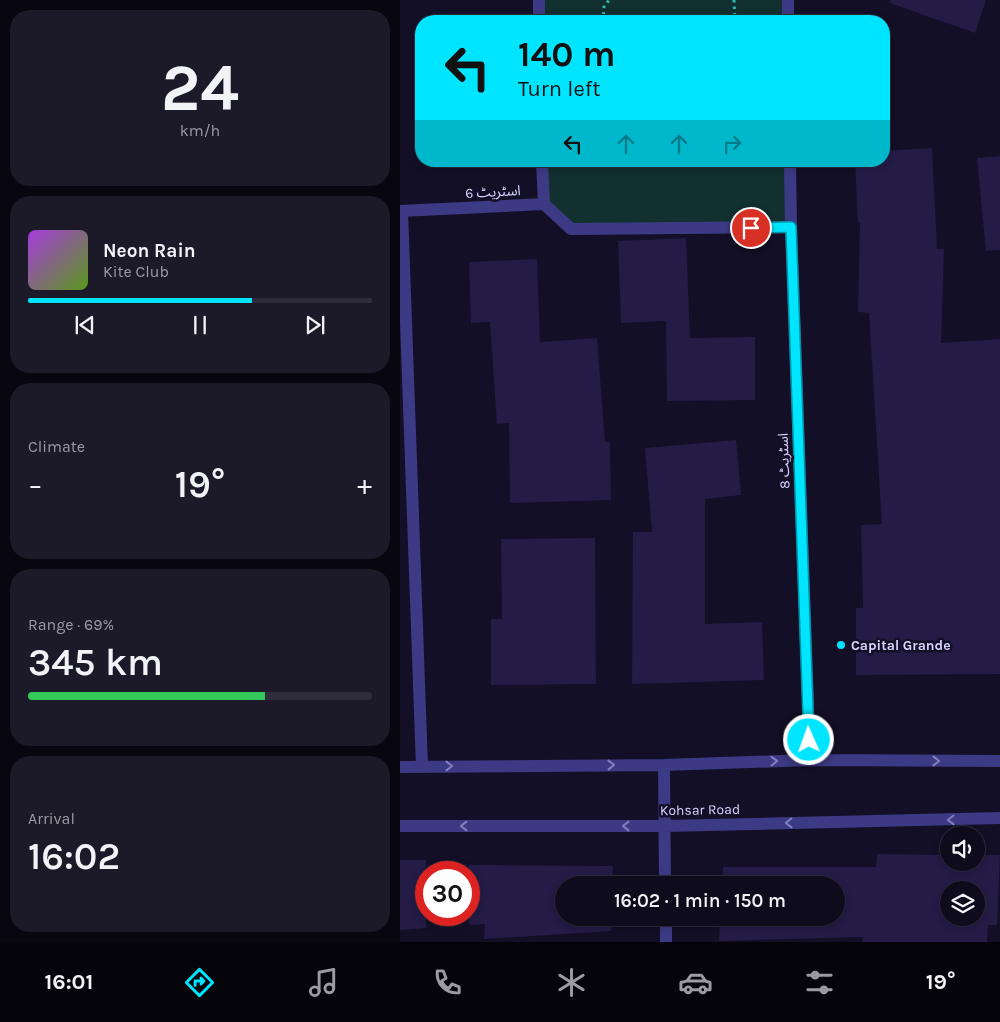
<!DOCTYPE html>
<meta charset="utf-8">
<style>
:root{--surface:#0e0b1c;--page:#1c1929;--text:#f1f3f6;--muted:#9b9ba3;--line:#2e2b3b;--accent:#00e5ff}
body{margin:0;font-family:Karla,"Noto Sans Arabic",sans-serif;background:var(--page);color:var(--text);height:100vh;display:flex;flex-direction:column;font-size:19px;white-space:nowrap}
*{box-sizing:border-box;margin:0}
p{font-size:16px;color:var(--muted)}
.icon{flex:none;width:28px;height:28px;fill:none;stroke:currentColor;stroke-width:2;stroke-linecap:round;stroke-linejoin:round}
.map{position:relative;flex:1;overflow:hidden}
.details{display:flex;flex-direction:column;gap:10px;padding:10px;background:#08060f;width:400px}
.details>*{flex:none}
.top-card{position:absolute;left:15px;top:15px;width:475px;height:152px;border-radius:20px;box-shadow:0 2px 8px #0003,0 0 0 1px var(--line);background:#00e5ff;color:#111;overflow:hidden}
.buttons{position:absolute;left:540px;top:826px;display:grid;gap:10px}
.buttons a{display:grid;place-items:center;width:45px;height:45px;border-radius:50%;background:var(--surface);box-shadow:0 2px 8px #0003,0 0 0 1px var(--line);font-size:25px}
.speed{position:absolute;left:15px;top:861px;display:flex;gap:10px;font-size:25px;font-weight:700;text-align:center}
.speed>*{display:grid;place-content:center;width:65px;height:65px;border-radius:50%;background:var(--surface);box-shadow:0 2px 8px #0003,0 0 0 1px var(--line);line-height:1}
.speed .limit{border:8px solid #d22;background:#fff;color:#111}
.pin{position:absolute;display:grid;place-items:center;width:42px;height:42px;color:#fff;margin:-21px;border:2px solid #fff;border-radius:50%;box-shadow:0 1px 5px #0007}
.me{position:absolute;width:55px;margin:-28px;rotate:358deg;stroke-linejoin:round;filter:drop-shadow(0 0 4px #0008)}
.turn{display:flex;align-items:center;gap:18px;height:105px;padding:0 20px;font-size:22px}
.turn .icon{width:65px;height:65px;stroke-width:2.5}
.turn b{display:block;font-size:35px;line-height:42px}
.lanes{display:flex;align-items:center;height:48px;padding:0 20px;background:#0003;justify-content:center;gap:25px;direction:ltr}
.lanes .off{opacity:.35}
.big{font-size:38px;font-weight:600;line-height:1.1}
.details .card{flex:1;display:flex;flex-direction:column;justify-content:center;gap:8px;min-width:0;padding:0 18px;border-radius:20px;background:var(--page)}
.details .dial{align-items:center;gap:0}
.dial b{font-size:65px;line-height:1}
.song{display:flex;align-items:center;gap:15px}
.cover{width:60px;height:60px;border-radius:8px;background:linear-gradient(135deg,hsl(280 70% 55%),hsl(90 70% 35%))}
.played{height:5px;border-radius:2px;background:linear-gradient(90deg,var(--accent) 65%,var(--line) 65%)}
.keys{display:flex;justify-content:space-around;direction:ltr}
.heat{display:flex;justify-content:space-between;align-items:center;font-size:28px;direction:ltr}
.charge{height:8px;border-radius:4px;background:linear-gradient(90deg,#34c759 69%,var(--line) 0)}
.trip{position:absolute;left:155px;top:876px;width:290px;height:50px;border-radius:25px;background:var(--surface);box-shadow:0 2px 8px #0003,0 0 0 1px var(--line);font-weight:600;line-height:50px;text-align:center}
.dock{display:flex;height:80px;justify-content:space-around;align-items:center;background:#06040b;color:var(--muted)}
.dock .icon{width:35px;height:35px}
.dock .on{color:var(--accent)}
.dock b{font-size:22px;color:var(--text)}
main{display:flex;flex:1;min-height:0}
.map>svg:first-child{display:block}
.green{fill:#12302f}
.building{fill:#241b47;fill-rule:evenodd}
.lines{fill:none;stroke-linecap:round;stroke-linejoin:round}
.path{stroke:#2fb8b0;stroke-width:3;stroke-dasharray:2.5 4;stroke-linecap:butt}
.minor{stroke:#3d3a85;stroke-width:12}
.oneway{stroke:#837fbc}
.route-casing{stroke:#0095a6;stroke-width:12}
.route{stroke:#00e5ff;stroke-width:9}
.poi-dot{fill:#00e5ff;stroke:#130f26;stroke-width:2}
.labels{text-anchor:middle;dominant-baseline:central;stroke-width:5;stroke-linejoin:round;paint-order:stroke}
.street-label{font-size:14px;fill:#d9d4ff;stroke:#130f26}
.poi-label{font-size:14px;font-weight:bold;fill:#d9d4ff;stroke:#130f26;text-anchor:start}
</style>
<main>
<section class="details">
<div class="card dial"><b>24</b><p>km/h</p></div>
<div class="card">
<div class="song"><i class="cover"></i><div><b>Neon Rain</b><p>Kite Club</p></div></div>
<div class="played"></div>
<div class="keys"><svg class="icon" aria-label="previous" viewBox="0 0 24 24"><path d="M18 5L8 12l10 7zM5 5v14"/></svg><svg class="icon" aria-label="pause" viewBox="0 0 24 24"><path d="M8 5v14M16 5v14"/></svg><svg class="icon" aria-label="next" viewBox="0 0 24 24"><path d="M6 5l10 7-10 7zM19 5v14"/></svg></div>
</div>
<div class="card"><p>Climate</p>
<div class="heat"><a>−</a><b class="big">19°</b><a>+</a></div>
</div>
<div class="card"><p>Range · 69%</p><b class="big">345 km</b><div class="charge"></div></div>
<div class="card"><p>Arrival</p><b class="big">16:02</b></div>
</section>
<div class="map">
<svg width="600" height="942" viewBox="0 0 600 942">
<rect width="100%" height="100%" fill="#130f26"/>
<path class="green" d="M 139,0 L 388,0 L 388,21 L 139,21 Z
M 142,161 L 390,161 L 391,227 L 171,229 L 144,204 Z"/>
<path class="building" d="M 491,0 L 586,0 L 575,33 L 490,3 Z
M 532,148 L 537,249 L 544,249 L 541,343 L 600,339 L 600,674 L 456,675 L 456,608 L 463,608 L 461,525 L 482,524 L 469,313 L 458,312 L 460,223 L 458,223 L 455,161 L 484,161 L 484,151 Z
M 600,156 L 600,250 L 586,251 L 577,158 Z
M 286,238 L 290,338 L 355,337 L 355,400 L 267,401 L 266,321 L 221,323 L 218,241 Z
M 137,259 L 140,342 L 197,338 L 205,442 L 210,442 L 211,500 L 110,503 L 109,423 L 97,424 L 90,322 L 71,323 L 69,262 Z
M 336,440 L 341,495 L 305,499 L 305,624 L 362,622 L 364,680 L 232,684 L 233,532 L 252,532 L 245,448 Z
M 195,538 L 196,684 L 91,685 L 91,619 L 102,619 L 101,539 Z
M 477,854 L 549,855 L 549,862 L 576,862 L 576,855 L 600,855 L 597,925 L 588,925 L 587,942 L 462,942 L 463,937 L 319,941 L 320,918 L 436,918 L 436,885 L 322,885 L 323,867 L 476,867 ZM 549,890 L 576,890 L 576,918 L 549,918 Z
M 0,860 L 26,860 L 26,928 L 0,930 Z
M 69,865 L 213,866 L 212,885 L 164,885 L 164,918 L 212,918 L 211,931 L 84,939 L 85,924 L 69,925 Z"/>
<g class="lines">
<path class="path" d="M 334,0 L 335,21
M 203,21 L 204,7 L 209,0"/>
<path class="minor" d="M 139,0 L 139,21
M 388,0 L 388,21
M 142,161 L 144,204
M 390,161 L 391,227 L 410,760
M 144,204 L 171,229 L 391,227
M 0,211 L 144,204
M 2,211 L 22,767
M 264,765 L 265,885
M 0,767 L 264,765 L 410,760 L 600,761
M 0,826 L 265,826 L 600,818
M 266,918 L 266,942"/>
</g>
<defs><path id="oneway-chevron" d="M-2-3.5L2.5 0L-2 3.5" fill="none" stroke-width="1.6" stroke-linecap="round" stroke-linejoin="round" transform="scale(1.25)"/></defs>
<g class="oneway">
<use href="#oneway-chevron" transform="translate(374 761) rotate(-2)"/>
<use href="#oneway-chevron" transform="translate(536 761)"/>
<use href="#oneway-chevron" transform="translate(211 765)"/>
<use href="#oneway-chevron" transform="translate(49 766)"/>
<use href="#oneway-chevron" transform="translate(551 820) rotate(179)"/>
<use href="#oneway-chevron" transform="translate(389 823) rotate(179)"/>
<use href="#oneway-chevron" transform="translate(64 826) rotate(-180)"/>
<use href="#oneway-chevron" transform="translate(226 826) rotate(-180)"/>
</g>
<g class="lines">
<defs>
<path id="route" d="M 351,228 L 391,227 L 409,740"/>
</defs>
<use href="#route" class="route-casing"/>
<use href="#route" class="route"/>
</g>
<circle class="poi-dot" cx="441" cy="645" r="5"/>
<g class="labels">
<g class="street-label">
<text transform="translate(93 192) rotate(-3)">اسٹریٹ 6</text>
<text transform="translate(384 461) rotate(-92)">اسٹریٹ 8</text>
<text transform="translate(300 810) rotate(-1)">Kohsar Road</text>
</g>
<g class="poi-label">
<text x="451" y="645">Capital Grande</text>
</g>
</g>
</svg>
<div class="buttons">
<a><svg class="icon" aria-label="sound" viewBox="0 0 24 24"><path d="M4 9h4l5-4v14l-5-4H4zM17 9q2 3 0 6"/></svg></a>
<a><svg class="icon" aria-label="layers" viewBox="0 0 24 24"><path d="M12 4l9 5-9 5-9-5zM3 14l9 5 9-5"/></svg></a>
</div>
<div class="speed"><div class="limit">30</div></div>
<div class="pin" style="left:351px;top:228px;background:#d93025"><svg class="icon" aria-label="arrive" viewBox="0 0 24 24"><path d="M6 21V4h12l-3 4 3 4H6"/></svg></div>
<svg class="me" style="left:409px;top:740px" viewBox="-20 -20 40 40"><circle r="17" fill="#00e5ff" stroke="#fff" stroke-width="3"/><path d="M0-11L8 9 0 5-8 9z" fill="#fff"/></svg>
<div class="trip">16:02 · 1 min · 150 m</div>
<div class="top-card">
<div class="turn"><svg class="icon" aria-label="left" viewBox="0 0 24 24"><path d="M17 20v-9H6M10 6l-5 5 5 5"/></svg><div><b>140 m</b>Turn left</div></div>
<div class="lanes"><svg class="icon" aria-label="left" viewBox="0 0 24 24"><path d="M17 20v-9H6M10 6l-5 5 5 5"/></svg><svg class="icon off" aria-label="ahead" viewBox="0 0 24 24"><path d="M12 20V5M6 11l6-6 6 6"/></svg><svg class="icon off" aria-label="ahead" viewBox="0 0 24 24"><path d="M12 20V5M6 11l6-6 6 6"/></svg><svg class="icon off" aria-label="right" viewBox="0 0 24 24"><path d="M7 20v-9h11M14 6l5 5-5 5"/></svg></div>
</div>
</div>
</main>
<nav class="dock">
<b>16:01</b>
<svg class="icon on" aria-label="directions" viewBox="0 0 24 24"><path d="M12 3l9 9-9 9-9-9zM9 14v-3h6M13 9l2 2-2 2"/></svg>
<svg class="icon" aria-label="music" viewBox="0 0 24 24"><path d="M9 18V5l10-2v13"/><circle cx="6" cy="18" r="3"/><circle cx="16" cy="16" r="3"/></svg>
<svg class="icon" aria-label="phone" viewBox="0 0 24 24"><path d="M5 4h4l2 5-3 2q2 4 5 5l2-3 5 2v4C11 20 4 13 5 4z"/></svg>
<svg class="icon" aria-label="climate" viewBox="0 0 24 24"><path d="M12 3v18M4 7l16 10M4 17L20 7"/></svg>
<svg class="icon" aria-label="car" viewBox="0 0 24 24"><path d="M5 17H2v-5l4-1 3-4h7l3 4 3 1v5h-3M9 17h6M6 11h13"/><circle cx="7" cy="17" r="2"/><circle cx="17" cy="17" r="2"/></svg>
<svg class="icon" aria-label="filters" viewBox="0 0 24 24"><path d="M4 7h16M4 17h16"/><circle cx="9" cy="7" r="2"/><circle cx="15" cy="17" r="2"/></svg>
<b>19°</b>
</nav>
